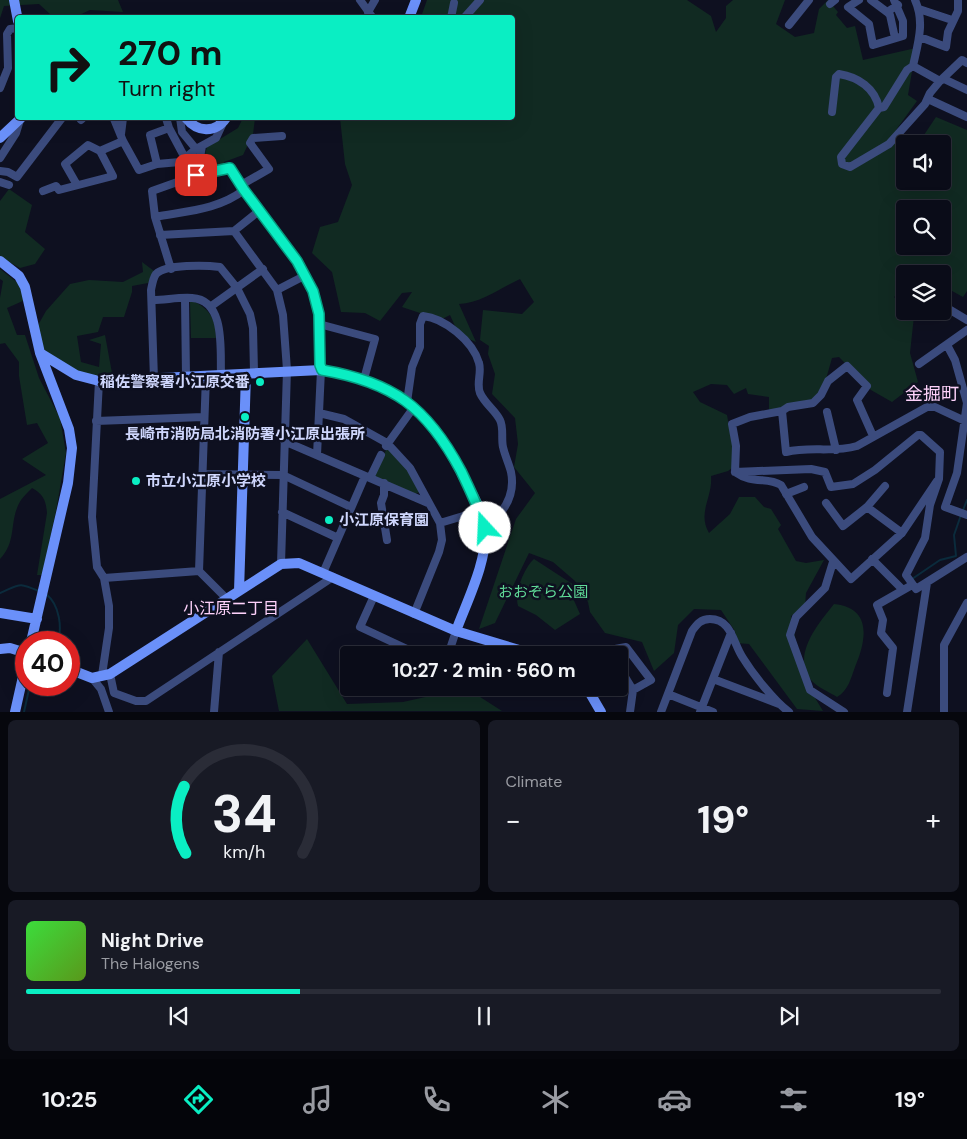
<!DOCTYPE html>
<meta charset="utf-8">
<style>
:root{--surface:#0a0c18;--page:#181a25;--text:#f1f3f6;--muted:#999ba2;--line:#2a2c37;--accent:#0aeec3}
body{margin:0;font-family:"DM Sans","Noto Sans JP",sans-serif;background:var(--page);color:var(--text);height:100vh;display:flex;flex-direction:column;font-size:19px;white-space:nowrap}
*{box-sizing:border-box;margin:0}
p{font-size:16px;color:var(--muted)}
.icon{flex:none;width:28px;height:28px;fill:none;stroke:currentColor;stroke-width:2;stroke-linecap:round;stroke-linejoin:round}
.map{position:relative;height:712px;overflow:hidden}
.panel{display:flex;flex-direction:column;gap:8px;padding:8px;background:#06070d;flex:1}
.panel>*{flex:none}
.hud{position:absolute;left:15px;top:15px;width:500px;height:105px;border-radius:5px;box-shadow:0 5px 20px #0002,0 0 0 1px var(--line);background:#0aeec3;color:#111;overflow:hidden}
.tools{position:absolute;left:896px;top:135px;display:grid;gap:10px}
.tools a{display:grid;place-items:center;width:55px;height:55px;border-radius:5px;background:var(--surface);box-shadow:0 5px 20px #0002,0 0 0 1px var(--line);font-size:25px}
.speed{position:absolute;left:15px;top:631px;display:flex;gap:10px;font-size:25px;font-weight:700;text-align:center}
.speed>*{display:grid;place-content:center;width:65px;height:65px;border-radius:50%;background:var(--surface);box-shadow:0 5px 20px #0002,0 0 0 1px var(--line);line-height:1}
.speed .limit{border:8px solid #d22;background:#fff;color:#111}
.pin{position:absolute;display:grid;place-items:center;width:42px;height:42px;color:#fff;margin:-21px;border-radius:10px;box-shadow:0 2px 8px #0006}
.me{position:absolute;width:55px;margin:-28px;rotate:340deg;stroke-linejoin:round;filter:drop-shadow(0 0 4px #0008)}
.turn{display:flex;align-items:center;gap:18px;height:105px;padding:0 20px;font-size:22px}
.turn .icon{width:65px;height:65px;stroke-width:2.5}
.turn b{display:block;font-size:35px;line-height:42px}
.big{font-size:38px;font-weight:700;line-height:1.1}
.panel .widget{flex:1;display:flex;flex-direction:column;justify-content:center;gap:8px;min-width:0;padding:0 18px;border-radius:8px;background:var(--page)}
.panel .dial{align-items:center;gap:0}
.dial svg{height:130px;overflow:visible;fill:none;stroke:var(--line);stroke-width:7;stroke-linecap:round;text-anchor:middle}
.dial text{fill:var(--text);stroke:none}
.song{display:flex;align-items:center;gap:15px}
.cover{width:60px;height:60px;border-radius:8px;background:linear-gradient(135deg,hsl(120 70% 55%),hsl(90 70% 35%))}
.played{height:5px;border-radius:2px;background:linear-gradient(90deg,var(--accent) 30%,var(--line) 30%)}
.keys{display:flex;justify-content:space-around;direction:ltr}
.heat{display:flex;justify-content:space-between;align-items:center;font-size:28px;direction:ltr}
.panel .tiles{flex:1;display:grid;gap:8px;grid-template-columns:1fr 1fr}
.widget:last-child{grid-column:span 2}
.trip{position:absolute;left:340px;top:646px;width:288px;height:50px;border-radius:5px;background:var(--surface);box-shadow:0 5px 20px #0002,0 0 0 1px var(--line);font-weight:700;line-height:50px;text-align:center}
.menu{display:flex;height:80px;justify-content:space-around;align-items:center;background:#04050a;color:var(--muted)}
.menu .icon{width:35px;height:35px}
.menu .selected{color:var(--accent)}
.menu b{font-size:22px;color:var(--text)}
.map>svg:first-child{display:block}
.green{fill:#112a22;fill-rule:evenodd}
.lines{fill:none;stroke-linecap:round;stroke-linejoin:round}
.stream{stroke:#0b2b3c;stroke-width:2}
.street{stroke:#3b4b7d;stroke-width:8}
.secondary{stroke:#6a90f9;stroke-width:10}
.route-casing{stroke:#069b7f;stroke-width:12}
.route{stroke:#0aeec3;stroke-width:9}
.poi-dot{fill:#0aeec3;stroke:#0e1020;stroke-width:2}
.labels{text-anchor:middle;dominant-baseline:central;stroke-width:5;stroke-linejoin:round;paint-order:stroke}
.poi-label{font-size:15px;font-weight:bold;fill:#cfd7fd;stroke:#0e1020;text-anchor:start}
.park-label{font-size:15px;fill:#5fd997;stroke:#0e1020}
.neighbourhood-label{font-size:16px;fill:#fdd1fa;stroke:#0e1020}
.quarter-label{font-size:18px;fill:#fdd1fa;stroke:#0e1020}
</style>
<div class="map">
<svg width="967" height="712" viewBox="0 0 967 712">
<rect width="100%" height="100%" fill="#0e1020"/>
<path class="green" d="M 0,0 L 118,0 L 123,12 L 90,10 L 75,17 L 50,14 L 39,4 L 4,6 L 0,18 Z
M 427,0 L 687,0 L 711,16 L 716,32 L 726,18 L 726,6 L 733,0 L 785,0 L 776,24 L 795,37 L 814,33 L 819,9 L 828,0 L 838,12 L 836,15 L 847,28 L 855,26 L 863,60 L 916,48 L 908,95 L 917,101 L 896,130 L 903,146 L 905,146 L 905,181 L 942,181 L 942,144 L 909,144 L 922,138 L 936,117 L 967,130 L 967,291 L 963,297 L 943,286 L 942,274 L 905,274 L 905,289 L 894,297 L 905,307 L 905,311 L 909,311 L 914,316 L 910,353 L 918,382 L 892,402 L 871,390 L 839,357 L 832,358 L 822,393 L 805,404 L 769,410 L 769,397 L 748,394 L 746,388 L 734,394 L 727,385 L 711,384 L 693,392 L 700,402 L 727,415 L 736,465 L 728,471 L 711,476 C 713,497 697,513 709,533 L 730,514 L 739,497 L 755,497 L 764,507 L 771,509 L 781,525 L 778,529 L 796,561 L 806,563 L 824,560 L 806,593 L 805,606 L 791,616 L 803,678 L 823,711 L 797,709 L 749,644 L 736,643 L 735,631 L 721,610 L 694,609 L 678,625 L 674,653 L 654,671 L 642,642 L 605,633 L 590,612 L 588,602 L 575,581 L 553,562 L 529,553 L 495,623 L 479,629 L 516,519 L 535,493 L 514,467 L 518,444 L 515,418 L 492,394 L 495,374 L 488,354 L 489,346 L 480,340 L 483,310 L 522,314 L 534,302 L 520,279 C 500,288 481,303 459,304 L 476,342 L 459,335 L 450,315 L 436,322 L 432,317 L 402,307 L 412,292 L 402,293 L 380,321 L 365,313 L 341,312 L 332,272 L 312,253 L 320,227 L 338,222 L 352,185 L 345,164 L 340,118 L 512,118 L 512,18 L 421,17 ZM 905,209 L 942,209 L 942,246 L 905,246 Z
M 243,118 L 255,118 L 253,134 L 243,155 L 224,162 L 226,172 L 201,169 L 207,147 L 238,128 Z
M 9,189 L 32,205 L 25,232 L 45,249 L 35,264 L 20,268 L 0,257 L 0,201 Z
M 142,262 L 154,271 L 148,283 L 132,286 L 132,292 L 124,317 L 103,317 L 98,332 L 77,336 L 81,362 L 99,367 L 101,344 L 89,340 L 105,335 L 112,373 C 87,384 67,368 45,356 L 37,327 L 46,311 L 70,284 L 89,280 L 123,282 L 143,272 Z
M 0,269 L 18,283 L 25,300 L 7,308 L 17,335 L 25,335 L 39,378 L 60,418 L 66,453 L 56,511 L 42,575 L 37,575 L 47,513 C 46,500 43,494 32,488 C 28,492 24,496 21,500 C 8,521 18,540 0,559 L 0,499 L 46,475 L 22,459 L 48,443 L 37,423 L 27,425 L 19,376 L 19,362 L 5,343 L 0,344 L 0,298 L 3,281 L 0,279 Z
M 193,301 C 210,309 216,320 216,338 L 191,338 L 190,302 Z
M 387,448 L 408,470 L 420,492 L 415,494 L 374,476 Z
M 534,559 L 574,585 L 572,596 L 580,614 L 555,630 L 536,615 L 518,606 C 514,593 524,568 534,559 Z
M 834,604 C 873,608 866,641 855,667 C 851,678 848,691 837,697 C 829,692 817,687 811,680 C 791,655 819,623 834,604 Z
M 307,639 L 347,704 L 403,702 L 466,688 L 502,711 L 279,711 L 272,676 Z"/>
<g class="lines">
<path class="stream" d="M 963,510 L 967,500
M 912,579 L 940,560 L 956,556 L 954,535 L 961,515
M 0,593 C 21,584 17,582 39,591
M 46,594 C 60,605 62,628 58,642
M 24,712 L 30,685"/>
<path class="street" d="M 360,0 L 373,18
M 859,0 L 848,7 L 869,24 L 873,45 L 903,36 L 903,21 L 894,0
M 871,0 L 887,12
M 915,0 C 925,22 918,43 913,66 L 940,81 L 962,60 L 967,63
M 830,4 L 835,0
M 919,9 L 952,20
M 368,12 L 375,0
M 451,18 L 454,3
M 464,18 L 480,0
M 789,25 L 809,0
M 920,37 L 946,47 L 948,32 L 958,11 L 958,0
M 895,38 L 890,15 L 887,12 L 898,5
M 913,66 L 907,70 L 884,107 L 879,108 L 841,157 L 842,164 L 850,167 L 889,144 L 925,104 L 930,93 L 940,81 L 944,79 L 967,90
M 0,88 L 8,68 L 7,34 L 10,29 L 18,28
M 928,99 L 967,117
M 832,112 L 836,77 L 839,74 C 858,77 875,88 879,108
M 166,118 L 169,128
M 180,118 L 182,132 L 196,149 L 216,138 L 222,125
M 114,119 L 123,141
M 81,120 L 83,118
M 121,134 L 123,118
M 0,158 L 16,133 L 20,120
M 157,164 L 180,162 L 185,158
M 0,171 L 8,172 L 17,177 L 62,118
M 197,175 L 202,146
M 0,182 L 9,185
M 77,185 L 65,164 L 88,145 L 100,151
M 241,185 L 269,169 L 250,143 L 253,138 L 282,136
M 43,191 L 56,186 L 59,190 L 113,176 L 100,151 L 123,141 L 139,170 L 157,164 L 150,135 L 169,128 L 185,158 L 196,149
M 155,217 L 152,191 L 197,175 L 230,168 L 244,190
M 234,231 L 259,211
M 160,235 L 234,231 L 277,290 L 283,315 L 287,370 L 281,564
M 171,269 L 155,217 C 186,211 218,210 244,190 L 297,261 L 317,302 L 321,370 L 317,455
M 277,290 L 306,275
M 185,299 L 186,377
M 153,300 C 165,300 179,297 192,298 C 226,300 220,351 221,374
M 942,305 L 967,320
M 210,307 L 263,269
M 319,324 L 375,339 L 364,379
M 947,345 L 955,360 L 967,403 L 957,473 L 945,507 L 967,515
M 919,364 L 967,330
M 206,376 L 199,571 L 227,599
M 154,379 L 151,290 C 152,285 153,278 156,274 C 166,264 206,265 220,267 L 237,288 L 250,314 L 253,328 L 254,372
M 99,381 L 92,517 L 97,567 L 104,578 L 109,606 L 109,628 L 102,675
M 407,402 L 412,367 L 420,347 L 420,324 L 423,316 C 444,318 473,341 479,363 C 482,373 476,383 480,393 C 485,404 495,410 500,420 C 504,428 501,439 503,447 C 505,456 509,464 511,472 C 516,496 503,514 485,528
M 782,411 L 788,407 L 813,403 L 821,395 L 828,381 L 847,366 L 867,386 L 857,400 L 873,436
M 827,412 L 836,450
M 319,413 L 344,419 L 387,443 L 410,468 L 440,523 L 442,540 L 439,552 L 414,614
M 96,421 L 203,417
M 284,441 L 428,503
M 386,446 L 414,407
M 735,472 L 811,469 L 825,472 L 831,487 L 853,484 L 875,470 L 918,435 L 921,435 L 940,452 L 939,479 L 930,505 L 925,538 L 906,575 L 916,589 L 967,557
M 735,472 L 736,446 L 732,424 L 750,417 L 782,411 L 786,452 C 810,446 833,453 857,446 L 927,407 L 935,407 L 967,422
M 735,472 C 753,485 767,476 781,485 L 812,537 L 851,579 L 902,533 L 937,481
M 202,474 L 283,475 L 351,507
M 370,478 L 381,455
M 384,483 L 384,495 L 381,503 L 387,540
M 786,494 L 804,487
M 826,503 L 843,526 L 867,507 L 885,486
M 867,507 L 902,533
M 282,512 L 338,538
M 440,523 L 480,511
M 872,559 L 903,590
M 833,562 L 825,588 L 796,617 L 790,635 L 810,690 L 844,712
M 323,573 L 365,476
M 104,578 L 199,571
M 374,596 L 360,627 L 420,655
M 448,655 L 456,631
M 583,655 L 626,647 L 651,680 L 633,690
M 619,667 L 633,690 L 630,712
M 110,674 L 114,693 L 136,701 L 146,701 L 333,577
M 92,678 L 101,689 L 109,712
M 713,679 L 779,704
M 887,693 L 893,648 L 881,633 L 883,620 L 877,605 L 912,585
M 668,694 L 713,712
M 214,712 L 219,652
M 661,712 L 692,631 C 697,624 701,619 710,619 C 732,619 733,644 743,658 C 753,674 774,701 789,712
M 700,712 L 731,633
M 907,712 L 927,583
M 944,712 L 944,645 L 967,603"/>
<path class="secondary" d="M 14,0 L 18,21
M 409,18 L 416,0
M 186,118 C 197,132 215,134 226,118
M 0,138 L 21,118
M 0,261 L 19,276 L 25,287 L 40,353 L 69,429 L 72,448 L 68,483 L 31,642
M 40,353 L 76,375 L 99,381 L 321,370 C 397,382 432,412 465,480 C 472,495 484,512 485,529 C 488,560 467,601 456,631
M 239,591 L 246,374
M 0,613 L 37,619
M 0,649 L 10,648 L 26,653
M 69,669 L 92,678 L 110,674 L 281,564 L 299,563 L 456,631 L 536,655
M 587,688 L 601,712
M 15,712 L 26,663"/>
</g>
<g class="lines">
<defs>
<path id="route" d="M 196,175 L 230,168 L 244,190 L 297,261 L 313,291 L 319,314 L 320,365 L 322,370 C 393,382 427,407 461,471 C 470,490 479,508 485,528"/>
</defs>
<use href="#route" class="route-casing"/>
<use href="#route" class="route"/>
</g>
<g class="poi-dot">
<circle cx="260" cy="382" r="5"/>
<circle cx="245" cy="417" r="5"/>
<circle cx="136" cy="481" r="5"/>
<circle cx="329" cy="520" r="5"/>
</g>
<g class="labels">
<g class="poi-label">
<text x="250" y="382" text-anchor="end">稲佐警察署小江原交番</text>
<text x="245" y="434" text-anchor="middle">長崎市消防局北消防署小江原出張所</text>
<text x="146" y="481">市立小江原小学校</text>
<text x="339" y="520">小江原保育園</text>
</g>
<g class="park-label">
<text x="543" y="592">おおぞら公園</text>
</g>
<g class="neighbourhood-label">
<text x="231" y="608">小江原二丁目</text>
</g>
<g class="quarter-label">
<text x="932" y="394">金掘町</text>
</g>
</g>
</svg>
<div class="tools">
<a><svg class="icon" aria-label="sound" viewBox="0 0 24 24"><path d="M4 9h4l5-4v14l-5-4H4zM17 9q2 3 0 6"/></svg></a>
<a><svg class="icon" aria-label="search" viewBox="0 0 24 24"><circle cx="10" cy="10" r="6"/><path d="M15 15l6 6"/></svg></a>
<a><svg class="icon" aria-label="layers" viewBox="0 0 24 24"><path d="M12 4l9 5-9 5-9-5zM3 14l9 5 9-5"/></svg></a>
</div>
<div class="speed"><div class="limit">40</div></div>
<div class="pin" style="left:196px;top:175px;background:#d93025"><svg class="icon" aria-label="arrive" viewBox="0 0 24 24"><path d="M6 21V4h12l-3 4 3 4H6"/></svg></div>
<svg class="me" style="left:485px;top:528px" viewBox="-20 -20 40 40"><circle r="19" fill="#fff"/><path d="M0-13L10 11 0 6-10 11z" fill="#0aeec3"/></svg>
<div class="trip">10:27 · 2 min · 560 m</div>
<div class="hud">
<div class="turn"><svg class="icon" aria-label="right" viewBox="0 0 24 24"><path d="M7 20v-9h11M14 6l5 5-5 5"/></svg><div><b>270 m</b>Turn right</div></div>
</div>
</div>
<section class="panel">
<div class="tiles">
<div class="widget dial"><svg viewBox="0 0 100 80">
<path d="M14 69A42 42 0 1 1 86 69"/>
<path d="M14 69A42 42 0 0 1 13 28" stroke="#0aeec3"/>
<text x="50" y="56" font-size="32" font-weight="700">34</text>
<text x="50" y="72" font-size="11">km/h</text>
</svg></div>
<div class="widget"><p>Climate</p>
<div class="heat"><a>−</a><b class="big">19°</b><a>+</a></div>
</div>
<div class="widget">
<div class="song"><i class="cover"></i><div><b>Night Drive</b><p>The Halogens</p></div></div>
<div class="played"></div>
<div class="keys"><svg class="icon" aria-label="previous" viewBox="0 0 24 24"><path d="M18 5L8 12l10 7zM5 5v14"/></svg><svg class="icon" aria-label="pause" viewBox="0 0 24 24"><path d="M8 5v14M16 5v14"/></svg><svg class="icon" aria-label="next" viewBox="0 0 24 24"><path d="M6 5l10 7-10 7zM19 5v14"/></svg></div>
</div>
</div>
</section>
<nav class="menu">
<b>10:25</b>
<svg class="icon selected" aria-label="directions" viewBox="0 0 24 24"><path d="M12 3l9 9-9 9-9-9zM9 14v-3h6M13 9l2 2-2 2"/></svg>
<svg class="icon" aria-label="music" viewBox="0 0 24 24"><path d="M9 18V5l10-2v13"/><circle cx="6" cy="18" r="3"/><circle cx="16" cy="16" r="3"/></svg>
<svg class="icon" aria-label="phone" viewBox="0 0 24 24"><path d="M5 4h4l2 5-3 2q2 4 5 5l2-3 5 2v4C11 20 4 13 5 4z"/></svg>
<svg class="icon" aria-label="climate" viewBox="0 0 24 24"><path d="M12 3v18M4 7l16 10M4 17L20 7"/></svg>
<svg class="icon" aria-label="car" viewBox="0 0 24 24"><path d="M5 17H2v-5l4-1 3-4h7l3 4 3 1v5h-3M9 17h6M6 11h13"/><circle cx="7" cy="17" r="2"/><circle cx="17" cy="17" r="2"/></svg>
<svg class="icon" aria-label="filters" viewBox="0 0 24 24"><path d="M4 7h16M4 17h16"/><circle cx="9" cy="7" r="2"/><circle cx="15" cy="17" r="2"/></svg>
<b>19°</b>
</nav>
